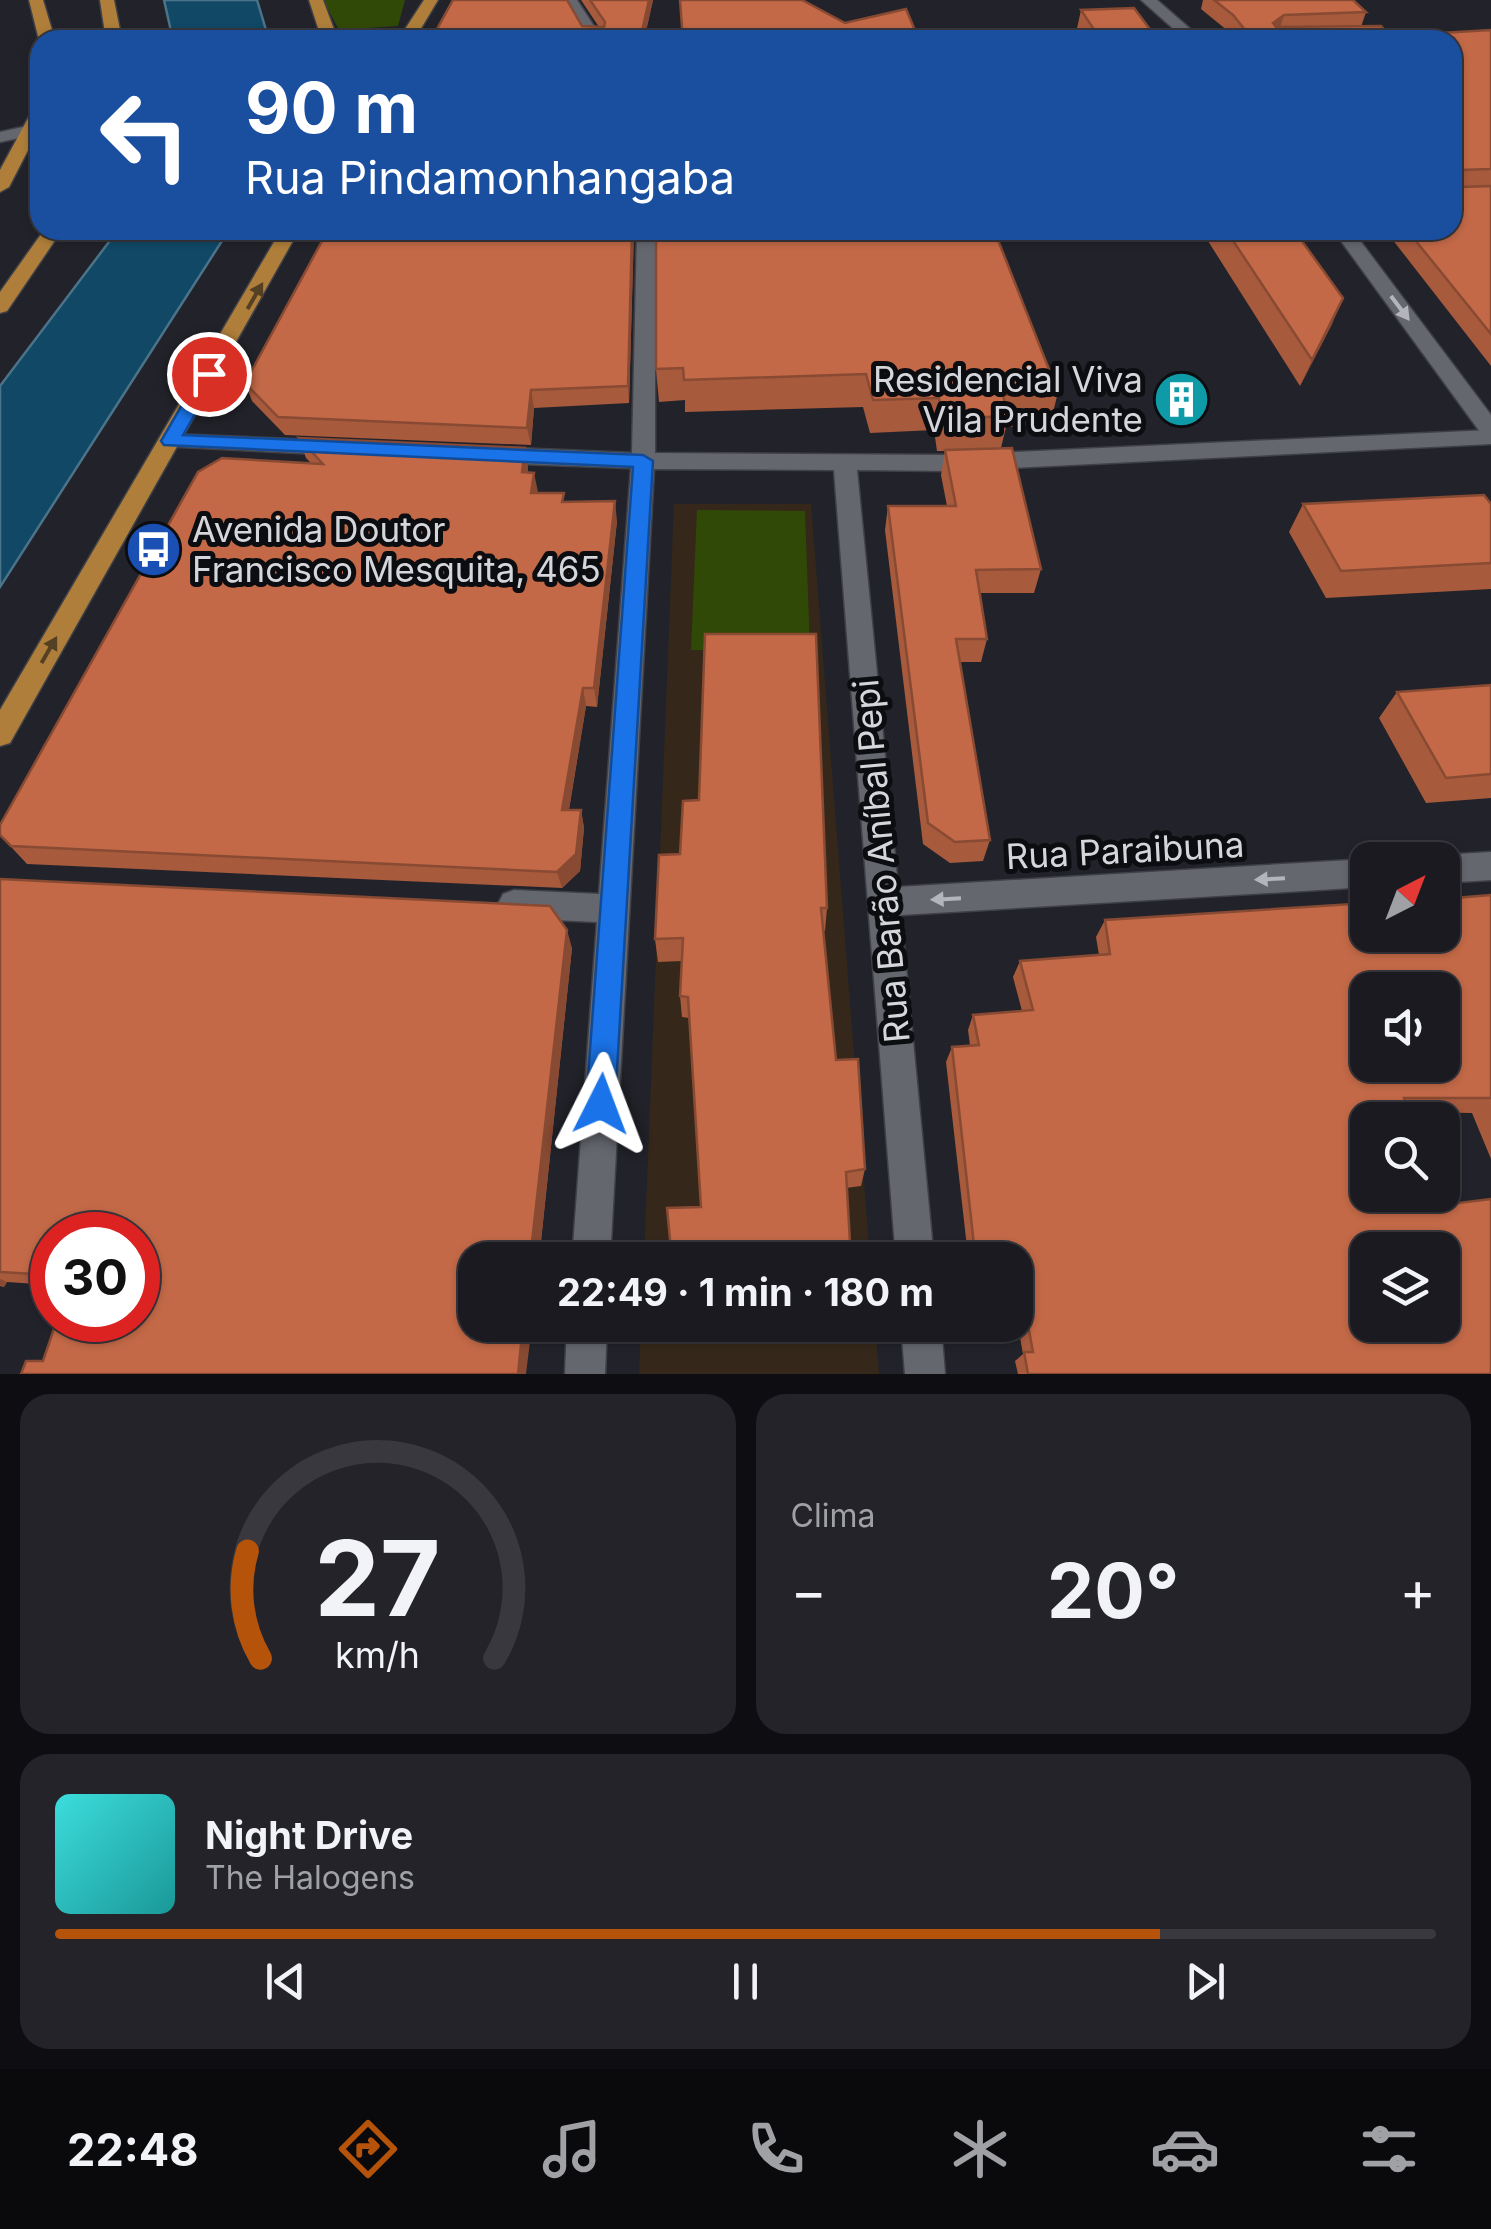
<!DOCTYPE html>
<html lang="pt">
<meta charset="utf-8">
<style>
:root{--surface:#1a1a20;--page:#232329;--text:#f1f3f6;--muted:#9fa1a5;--line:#38383e;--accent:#b45309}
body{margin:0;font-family:Inter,sans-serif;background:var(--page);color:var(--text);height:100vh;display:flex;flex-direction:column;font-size:38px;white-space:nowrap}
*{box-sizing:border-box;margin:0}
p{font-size:32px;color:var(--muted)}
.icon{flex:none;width:55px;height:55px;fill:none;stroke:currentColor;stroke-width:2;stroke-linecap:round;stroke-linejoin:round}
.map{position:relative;height:1374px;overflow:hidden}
.side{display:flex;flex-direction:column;gap:20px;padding:20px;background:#0e0e12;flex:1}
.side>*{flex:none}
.hud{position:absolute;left:30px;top:30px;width:1432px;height:210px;border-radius:30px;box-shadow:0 2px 8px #0004,0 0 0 2px var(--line);background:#1a4fa0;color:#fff;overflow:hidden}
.needle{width:65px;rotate:42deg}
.tools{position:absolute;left:1350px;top:842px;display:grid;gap:20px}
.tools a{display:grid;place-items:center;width:110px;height:110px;border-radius:20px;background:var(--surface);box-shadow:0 2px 8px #0004,0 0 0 2px var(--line);font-size:50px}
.speed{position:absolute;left:30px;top:1212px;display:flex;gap:20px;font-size:50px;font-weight:700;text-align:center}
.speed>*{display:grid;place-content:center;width:130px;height:130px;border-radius:50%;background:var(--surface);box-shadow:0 2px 8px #0004,0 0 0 2px var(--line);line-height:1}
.speed .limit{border:15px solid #d22;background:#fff;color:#111}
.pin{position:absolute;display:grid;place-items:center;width:85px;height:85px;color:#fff;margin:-42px;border:5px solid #fff;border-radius:50%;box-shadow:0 2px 10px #0007}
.me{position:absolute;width:110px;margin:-55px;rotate:3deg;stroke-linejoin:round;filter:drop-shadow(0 0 8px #0008)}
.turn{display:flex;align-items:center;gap:35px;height:210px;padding:0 50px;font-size:45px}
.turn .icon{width:130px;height:130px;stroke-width:2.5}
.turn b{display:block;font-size:70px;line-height:85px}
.big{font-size:75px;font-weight:700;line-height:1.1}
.side .widget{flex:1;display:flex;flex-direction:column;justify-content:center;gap:15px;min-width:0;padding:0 35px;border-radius:30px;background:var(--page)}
.side .dial{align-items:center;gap:0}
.dial svg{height:260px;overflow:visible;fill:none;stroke:var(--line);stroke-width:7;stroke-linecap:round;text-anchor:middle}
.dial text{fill:var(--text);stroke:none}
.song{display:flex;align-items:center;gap:30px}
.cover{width:120px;height:120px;border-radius:15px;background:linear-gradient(135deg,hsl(180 70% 55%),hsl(180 70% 35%))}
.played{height:10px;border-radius:5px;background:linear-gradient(90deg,var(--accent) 80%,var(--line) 80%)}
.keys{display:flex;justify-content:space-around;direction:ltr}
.heat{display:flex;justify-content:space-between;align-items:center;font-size:55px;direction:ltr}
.side .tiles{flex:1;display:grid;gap:20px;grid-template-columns:1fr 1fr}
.widget:last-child{grid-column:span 2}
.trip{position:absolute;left:458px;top:1242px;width:575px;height:100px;border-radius:30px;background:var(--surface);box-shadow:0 2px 8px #0004,0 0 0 2px var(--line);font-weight:700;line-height:100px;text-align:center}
.tab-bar{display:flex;height:160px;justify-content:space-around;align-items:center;background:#0a0a0d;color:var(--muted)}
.tab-bar .icon{width:70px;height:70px}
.tab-bar .selected{color:var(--accent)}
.tab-bar b{font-size:45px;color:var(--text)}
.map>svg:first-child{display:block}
.education{fill:#35281a}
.green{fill:#314906}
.water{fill:#104866;stroke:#4b7389;stroke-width:2.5}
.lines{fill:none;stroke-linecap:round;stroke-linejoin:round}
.service-casing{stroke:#404147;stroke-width:3}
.minor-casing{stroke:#404147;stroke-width:3}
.tertiary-casing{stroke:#404147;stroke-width:3}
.trunk-casing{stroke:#404147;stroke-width:3}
.service{fill:#65676f;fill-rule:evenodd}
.minor{fill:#65676f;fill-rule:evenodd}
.tertiary{fill:#65676f;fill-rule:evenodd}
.trunk{fill:#ae7e3a;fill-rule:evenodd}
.wall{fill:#a85a3d}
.shaded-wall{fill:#884a32}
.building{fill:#c36947;stroke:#884a32;stroke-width:2.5;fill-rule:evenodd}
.oneway{fill:#554023}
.oneway2{fill:#b3b5bb}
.route{fill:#1a73e8;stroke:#114b97;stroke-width:2.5}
.labels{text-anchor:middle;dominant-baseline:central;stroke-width:10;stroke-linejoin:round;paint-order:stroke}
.poi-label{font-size:35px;fill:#d5d6db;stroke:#0c0d10;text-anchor:end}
.street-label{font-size:35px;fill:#d5d6db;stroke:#0c0d10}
</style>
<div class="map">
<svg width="1491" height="1374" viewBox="0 0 1491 1374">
<rect width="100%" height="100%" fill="#22232a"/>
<path class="education" d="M 674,504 L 811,504 L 870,1260 L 644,1260 Z
M 641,1325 L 875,1325 L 879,1374 L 639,1374 Z"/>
<path class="green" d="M 323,0 L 405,0 L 398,26 L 339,30 Z
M 697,510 L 805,511 L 810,651 L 691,650 Z"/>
<path class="water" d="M 164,0 L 257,0 L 269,40 L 173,40 Z
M 118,230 L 229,230 L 0,587 L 0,386 Z"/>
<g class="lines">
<defs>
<path id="service" d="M 32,125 L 40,129 L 38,134 L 0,142 L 0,132 Z"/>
<path id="minor" d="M 563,0 L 577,0 L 603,40 L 587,40 Z
M 637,230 L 655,230 L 655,453 L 950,455 L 1491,430 L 1491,444 L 950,471 L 857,470 L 898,887 L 1368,859 L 1370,860 L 1368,887 L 901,915 L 934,1260 L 896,1260 L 834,470 L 654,469 L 610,1260 L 572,1260 L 597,922 L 514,918 L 503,914 L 498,904 L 503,894 L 514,890 L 599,894 L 631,468 L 491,463 L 479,455 L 491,447 L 632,453 Z
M 170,434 L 339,441 L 350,448 L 339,455 L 162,446 L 159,441 L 162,436 Z
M 1491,852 L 1491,880 L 1442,883 L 1442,860 L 1431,860 L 1442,855 Z
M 567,1325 L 607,1325 L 605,1374 L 565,1374 Z
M 901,1325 L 941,1325 L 945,1374 L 905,1374 Z"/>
<path id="tertiary" d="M 1141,0 L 1157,0 L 1203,40 L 1186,40 Z
M 1333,230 L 1352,230 L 1491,415 L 1491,438 L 1483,436 Z"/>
<path id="trunk" d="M 29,0 L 43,0 L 55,40 L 39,40 Z
M 100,0 L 114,0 L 122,40 L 106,40 Z
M 309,0 L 323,0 L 338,40 L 322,40 Z
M 424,0 L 438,0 L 414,40 L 398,40 Z
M 40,106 L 40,127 L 9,187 L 0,192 L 0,170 L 32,111 Z
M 44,230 L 62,230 L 7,311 L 0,313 L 0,292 Z
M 281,230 L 299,230 L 10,743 L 0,746 L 0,710 Z"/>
</defs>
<use href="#service" class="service-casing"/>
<use href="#minor" class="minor-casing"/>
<use href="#tertiary" class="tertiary-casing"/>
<use href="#trunk" class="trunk-casing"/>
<use href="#service" class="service"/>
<use href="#minor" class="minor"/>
<use href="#tertiary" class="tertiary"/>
<use href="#trunk" class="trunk"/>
</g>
<path class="wall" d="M 581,0 L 653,0 L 644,40 L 431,40 L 582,26 L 599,27 Z
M 1203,0 L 1353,0 L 1366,12 L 1361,27 L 1390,36 L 1491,30 L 1491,366 L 1385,230 L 1452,230 L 1452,40 L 1235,40 L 1228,31 L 1201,9 Z
M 1081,10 L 1158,40 L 1081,40 L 1076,33 Z
M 634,230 L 629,403 L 534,408 L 531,445 L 285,435 L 252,401 L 245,383 Z
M 656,230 L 1058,392 L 1050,425 L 1006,427 L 1001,448 L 1041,569 L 1034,593 L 979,593 L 987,639 L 981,662 L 960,662 L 990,840 L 983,861 L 950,863 L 923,844 L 885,530 L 888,506 L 947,506 L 941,475 L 945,451 L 937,451 L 934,430 L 870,433 L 863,407 L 685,412 L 685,400 L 659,402 L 656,369 Z
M 1201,230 L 1294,230 L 1332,324 L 1300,386 Z
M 299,438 L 525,448 L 528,472 L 537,493 L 617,521 L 597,707 L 586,706 L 569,810 L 581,810 L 584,828 L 580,871 L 562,888 L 27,864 L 0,835 L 311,463 L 306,458 Z
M 1303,504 L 1491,504 L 1491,589 L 1326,598 L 1289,532 Z
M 1491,685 L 1491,798 L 1426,803 L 1379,718 L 1397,692 Z
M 680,854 L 827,908 L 825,931 L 823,931 L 836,1060 L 865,1169 L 861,1186 L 701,1207 L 689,1018 L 682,1017 L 680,996 L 682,961 L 658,962 L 655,939 Z
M 0,879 L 572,948 L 539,1260 L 475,1260 L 43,1361 L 138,1320 L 52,1235 L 52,1285 L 7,1282 L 4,1287 L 0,1286 Z
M 1491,895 L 1491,1159 L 1472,1113 L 1410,1112 L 1491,1374 L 1018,1374 L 1015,1361 L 1023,1354 L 1015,1310 L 1015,1260 L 1006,1260 L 1005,1254 L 968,1256 L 946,1062 L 952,1047 L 970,1045 L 968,1030 L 973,1015 L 1022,1011 L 1013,977 L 1020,961 L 1099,955 L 1096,937 L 1105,920 Z
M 679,1325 L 851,1325 L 851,1327 L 681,1332 Z"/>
<path class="shaded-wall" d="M 649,0 L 653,0 L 644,40 L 640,40 Z
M 1284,15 L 1279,31 L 1273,23 Z
M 632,230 L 634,230 L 629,403 L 628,386 Z
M 1343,298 L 1332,324 L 1300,386 L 1312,360 Z
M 531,390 L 534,408 L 531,445 L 527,428 Z
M 525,448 L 528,467 L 526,492 L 522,472 Z
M 534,473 L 538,492 L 535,512 L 531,493 Z
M 615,501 L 617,521 L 597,707 L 594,688 Z
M 583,688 L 586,706 L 566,827 L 562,810 Z
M 581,810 L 584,828 L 580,871 L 562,888 L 557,872 Z
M 567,930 L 572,948 L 539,1260 L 530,1260 Z
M 0,1279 L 7,1282 L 4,1287 L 0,1285 Z
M 523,1325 L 532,1325 L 526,1374 L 518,1374 Z"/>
<path class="building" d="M 453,0 L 567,0 L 582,26 L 604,27 L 605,22 L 590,0 L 649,0 L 640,40 L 431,40 Z
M 680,0 L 802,0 L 845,23 L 906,9 L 919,40 L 683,40 Z
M 1214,0 L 1353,0 L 1366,12 L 1284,15 L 1273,23 L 1276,27 L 1381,26 L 1390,36 L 1491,30 L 1491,169 L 1460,170 L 1457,173 L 1461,187 L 1491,186 L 1491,334 L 1407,230 L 1452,230 L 1452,40 L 1253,40 L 1233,15 Z
M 1134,8 L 1158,40 L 1101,40 L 1081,10 Z
M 328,230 L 632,230 L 628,386 L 531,390 L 527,428 L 278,417 L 245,383 Z
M 656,230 L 994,230 L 1058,392 L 1003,395 L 1008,416 L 943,419 L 939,398 L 873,400 L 866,374 L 684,380 L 683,368 L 656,369 Z
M 1226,230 L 1294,230 L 1343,298 L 1312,360 Z
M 299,438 L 525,448 L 522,472 L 534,473 L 531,493 L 564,493 L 562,502 L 615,501 L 594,688 L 583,688 L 562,810 L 581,810 L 576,854 L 557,872 L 11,846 L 0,835 L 0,825 L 198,472 L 222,458 L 323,464 Z
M 1012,448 L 1041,569 L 976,570 L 987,639 L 956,639 L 990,840 L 955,842 L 928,823 L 888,506 L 956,506 L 945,450 Z
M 1484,495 L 1491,504 L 1491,563 L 1341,571 L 1303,504 Z
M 705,634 L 816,634 L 827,908 L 821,908 L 836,1060 L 858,1059 L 865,1169 L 846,1172 L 851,1260 L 672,1260 L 667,1208 L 701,1207 L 688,997 L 680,996 L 683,938 L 655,939 L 659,855 L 680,854 L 683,801 L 699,800 Z
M 1491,685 L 1491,774 L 1446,778 L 1397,692 Z
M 0,879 L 550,906 L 567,930 L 530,1260 L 475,1260 L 475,1325 L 523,1325 L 518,1374 L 21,1374 L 26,1361 L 43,1361 L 57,1320 L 138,1320 L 138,1235 L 52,1235 L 52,1275 L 0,1272 Z
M 1491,895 L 1491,1098 L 1404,1098 L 1412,1120 L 1368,1120 L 1368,1195 L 1440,1195 L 1443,1205 L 1491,1199 L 1491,1374 L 1028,1374 L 1024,1352 L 1033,1352 L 1013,1243 L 974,1245 L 952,1047 L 979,1045 L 973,1015 L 1033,1010 L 1020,961 L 1110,954 L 1105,920 L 1368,903 L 1368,935 L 1442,935 L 1442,899 ZM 1368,990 L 1442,990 L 1442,1065 L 1368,1065 ZM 1368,1250 L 1442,1250 L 1442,1325 L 1368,1325 Z"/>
<defs><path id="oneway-solid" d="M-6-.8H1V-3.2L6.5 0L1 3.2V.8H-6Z" transform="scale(2.5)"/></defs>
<g class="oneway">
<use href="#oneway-solid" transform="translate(255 296) rotate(-60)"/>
<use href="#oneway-solid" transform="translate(49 650) rotate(-60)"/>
</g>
<g class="oneway2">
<use href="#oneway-solid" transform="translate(1400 308) rotate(53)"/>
<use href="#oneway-solid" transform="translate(1270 879) rotate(177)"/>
<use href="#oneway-solid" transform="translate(946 899) rotate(177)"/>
</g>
<path class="route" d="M 209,369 L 218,374 L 183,435 L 643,455 L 653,461 L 615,1104 L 611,1114 L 601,1118 L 590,1114 L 586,1104 L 633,467 L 164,445 L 161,441 L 200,374 Z"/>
<defs>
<symbol id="building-disc" viewBox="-11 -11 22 22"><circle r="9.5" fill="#0f9aa8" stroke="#0c0d10"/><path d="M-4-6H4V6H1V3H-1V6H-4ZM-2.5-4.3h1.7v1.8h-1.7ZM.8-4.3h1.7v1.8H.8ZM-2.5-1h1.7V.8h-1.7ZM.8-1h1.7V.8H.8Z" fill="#fff"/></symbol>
<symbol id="bus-disc" viewBox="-11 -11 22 22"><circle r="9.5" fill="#1a4fb4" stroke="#0c0d10"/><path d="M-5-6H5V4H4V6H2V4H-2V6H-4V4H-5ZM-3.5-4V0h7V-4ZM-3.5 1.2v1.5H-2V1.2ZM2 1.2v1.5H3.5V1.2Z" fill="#fff"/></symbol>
</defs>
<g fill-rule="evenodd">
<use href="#building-disc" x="1150" y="368" width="63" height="63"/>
<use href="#bus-disc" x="122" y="518" width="63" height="63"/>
</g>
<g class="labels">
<g class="poi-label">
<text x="1143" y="379">Residencial Viva<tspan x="1143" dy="40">Vila Prudente</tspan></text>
<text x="192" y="529" text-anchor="start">Avenida Doutor<tspan x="192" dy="40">Francisco Mesquita, 465</tspan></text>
</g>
<g class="street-label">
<text transform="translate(1125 850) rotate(-3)">Rua Paraibuna</text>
<text transform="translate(881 861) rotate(-95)">Rua Barão Aníbal Pepi</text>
</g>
</g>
</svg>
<div class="tools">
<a><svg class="needle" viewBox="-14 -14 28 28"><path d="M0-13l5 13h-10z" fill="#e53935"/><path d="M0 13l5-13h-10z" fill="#9fa1a5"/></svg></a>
<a><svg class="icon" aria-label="sound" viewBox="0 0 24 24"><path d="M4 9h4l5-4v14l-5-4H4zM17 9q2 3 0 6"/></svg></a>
<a><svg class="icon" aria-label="search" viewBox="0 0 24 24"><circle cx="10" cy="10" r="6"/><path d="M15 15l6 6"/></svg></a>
<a><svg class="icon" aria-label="layers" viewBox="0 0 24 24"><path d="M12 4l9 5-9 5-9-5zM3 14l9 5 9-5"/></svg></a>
</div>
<div class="speed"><div class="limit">30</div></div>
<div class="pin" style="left:209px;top:374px;background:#d93025"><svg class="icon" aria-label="arrive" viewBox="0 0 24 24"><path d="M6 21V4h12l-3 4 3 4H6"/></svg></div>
<svg class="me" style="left:601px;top:1104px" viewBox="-20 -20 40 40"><path d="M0-17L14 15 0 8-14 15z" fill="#1a73e8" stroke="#fff" stroke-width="4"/></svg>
<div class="trip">22:49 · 1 min · 180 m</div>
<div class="hud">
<div class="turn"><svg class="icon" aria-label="left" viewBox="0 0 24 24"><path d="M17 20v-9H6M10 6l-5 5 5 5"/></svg><div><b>90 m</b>Rua Pindamonhangaba</div></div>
</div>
</div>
<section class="side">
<div class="tiles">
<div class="widget dial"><svg viewBox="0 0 100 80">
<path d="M14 69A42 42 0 1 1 86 69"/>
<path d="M14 69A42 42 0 0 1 10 36" stroke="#b45309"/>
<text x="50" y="56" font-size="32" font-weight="700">27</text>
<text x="50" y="72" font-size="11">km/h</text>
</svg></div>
<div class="widget"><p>Clima</p>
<div class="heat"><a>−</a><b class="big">20°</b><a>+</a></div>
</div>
<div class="widget">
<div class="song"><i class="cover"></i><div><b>Night Drive</b><p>The Halogens</p></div></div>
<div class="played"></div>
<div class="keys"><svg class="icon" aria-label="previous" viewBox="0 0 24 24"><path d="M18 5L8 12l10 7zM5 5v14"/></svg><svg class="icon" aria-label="pause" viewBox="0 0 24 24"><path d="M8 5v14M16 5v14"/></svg><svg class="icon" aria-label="next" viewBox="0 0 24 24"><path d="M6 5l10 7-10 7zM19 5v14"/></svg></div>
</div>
</div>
</section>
<nav class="tab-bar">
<b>22:48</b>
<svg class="icon selected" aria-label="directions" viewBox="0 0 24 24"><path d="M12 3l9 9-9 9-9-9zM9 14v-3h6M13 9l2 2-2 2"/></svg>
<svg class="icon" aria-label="music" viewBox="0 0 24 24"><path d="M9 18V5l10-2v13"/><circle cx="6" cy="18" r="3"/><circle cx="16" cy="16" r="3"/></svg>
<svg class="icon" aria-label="phone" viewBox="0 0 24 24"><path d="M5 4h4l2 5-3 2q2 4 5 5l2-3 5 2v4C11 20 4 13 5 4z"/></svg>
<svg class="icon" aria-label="climate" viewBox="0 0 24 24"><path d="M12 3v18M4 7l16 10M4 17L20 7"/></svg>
<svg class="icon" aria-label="car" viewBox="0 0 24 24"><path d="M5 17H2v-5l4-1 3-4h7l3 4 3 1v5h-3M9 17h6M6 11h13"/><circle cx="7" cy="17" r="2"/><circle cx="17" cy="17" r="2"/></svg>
<svg class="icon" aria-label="filters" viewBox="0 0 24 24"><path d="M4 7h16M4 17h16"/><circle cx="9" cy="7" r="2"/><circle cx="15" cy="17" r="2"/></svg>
</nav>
